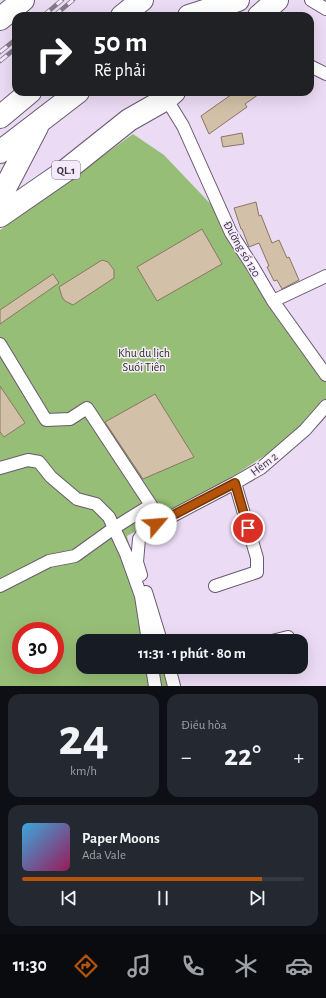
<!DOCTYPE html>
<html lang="vi">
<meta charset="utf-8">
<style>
:root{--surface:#171b24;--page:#242831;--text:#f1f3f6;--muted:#9ea1a6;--line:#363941;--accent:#b45309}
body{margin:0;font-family:"Alegreya Sans",sans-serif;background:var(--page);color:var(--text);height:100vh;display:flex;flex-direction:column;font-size:15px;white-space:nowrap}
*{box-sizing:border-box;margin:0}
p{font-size:13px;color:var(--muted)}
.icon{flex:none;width:22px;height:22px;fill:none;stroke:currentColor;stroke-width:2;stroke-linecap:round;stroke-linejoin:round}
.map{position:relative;height:686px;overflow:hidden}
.side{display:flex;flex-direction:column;gap:8px;padding:8px;background:#0d0f14;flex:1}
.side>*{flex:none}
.guide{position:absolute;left:12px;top:12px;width:302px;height:84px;border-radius:12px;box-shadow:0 4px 16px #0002;background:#202124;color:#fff;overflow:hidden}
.speed{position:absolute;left:12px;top:622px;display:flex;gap:8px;font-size:20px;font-weight:700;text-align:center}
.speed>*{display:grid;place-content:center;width:52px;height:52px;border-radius:50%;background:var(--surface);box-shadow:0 4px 16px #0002;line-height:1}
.speed .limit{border:6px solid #d22;background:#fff;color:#111}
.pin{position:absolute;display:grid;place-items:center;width:34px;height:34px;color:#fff;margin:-17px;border:2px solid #fff;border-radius:50%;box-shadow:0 1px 4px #0007}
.me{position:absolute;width:44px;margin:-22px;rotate:63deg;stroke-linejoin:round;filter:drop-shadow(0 0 3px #0008)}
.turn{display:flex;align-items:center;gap:14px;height:84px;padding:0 16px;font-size:18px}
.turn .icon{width:52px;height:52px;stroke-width:2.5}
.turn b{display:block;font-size:28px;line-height:34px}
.big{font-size:30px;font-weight:700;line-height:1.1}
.side .tile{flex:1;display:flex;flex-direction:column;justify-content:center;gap:6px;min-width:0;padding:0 14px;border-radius:12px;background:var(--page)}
.side .dial{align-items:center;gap:0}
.dial b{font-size:52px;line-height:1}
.song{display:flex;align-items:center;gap:12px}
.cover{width:48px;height:48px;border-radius:6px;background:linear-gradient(135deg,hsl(200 70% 55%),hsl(330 70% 35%))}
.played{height:4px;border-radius:2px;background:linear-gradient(90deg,var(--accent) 85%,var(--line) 85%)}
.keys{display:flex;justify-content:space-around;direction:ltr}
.heat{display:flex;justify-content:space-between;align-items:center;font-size:22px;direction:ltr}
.side .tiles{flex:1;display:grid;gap:8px;grid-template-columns:1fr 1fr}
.tile:last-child{grid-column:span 2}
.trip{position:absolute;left:76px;top:634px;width:232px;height:40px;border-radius:12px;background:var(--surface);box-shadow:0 4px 16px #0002;font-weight:700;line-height:40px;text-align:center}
.tabs{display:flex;height:64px;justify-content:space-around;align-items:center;background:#090b0e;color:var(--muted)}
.tabs .icon{width:28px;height:28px}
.tabs .on{color:var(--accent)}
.tabs b{font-size:18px;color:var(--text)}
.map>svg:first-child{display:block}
.green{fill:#97be76;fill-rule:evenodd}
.building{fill:#d2c0a8;stroke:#887761}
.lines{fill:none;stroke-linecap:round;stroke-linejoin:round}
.street-casing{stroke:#685a6f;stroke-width:14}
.highway-casing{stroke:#685a6f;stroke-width:24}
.street{stroke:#fff;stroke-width:12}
.highway{stroke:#fff;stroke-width:22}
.rail-casing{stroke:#847a8a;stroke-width:4.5}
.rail{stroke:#f7e9fd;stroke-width:3;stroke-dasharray:9;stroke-linecap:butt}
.route-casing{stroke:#753606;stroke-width:10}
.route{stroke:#b45309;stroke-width:7}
.labels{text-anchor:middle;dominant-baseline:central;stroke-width:3;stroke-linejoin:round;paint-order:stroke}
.shield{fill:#f7e9fd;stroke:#746c79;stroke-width:1}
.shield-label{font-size:11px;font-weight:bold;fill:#3c3640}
.street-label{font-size:12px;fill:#3c3640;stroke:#f7e9fd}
.park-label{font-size:12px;fill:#213310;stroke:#f7e9fd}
</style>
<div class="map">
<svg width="326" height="686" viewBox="0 0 326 686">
<rect width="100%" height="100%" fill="#ebdbf4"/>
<path class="green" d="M 133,134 L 164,155 L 222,216 L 326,374 L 326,401 L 307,428 L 235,475 L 127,536 L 155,641 L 83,641 L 83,667 L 162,667 L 167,686 L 0,686 L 0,230 ZM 21,631 L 55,631 L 55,665 L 21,665 Z"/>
<path class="building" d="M 235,92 L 262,92 L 245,104 L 247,107 L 209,134 L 201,116 Z
M 242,133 L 244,144 L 223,147 L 221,137 Z
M 256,202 L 259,216 L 261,215 L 272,243 L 279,240 L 287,258 L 289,257 L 299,280 L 282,289 L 277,280 L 274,281 L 267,267 L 269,266 L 259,243 L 249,247 L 242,229 L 241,229 L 234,208 Z
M 202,229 L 222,264 L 157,301 L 137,267 Z
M 102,260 L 108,262 L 114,270 L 114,278 L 73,305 L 65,301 L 62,297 L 59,287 Z
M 53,274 L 59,283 L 0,324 L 0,310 Z
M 0,386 L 25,423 L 4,437 L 0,432 Z
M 155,394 L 194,457 L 143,479 L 105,422 Z"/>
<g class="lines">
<defs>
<path id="street" d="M 311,0 L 326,9
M 310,66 L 326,74
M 164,95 L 183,126 L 231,233 L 253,267 L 273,301 L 326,375
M 273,301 L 326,276
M 0,344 L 46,420 L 70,419 L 87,408 L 151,505 L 114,528 L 126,554 L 141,596 L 148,641
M 0,468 L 28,460 L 39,462 L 51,477 L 77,499 L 96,504 L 109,517 L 114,528 L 75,556 L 49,561 L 0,586
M 141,575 L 137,562 L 139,539 L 144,531 L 235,483 L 261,468 L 305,430 L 326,406
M 215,586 L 257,572 L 257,558 L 235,483
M 146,592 L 161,641
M 272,641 L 288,637
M 152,667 L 155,686
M 169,667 L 174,686"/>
<path id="highway" d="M 122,16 L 142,0
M 189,16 L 238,0
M 259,16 L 277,0
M 0,19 L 23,0
M 0,117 L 30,92
M 0,152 L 78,92
M 0,198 L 37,127
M 0,216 L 65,171 L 129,120 L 166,99 L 174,92"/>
</defs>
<use href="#street" class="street-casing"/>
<use href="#highway" class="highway-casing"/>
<use href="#street" class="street"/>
<use href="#highway" class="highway"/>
<defs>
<path id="rail" d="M 43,16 L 62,0
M 54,16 L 73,0
M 0,52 L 16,39
M 0,61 L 16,48"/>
</defs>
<use href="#rail" class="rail-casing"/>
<use href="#rail" class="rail"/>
</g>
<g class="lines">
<defs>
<path id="route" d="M 156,524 L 235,483 L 248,528"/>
</defs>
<use href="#route" class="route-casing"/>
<use href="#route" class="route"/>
</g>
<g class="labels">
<rect class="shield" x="52" y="161" width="28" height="18" rx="3"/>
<g class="shield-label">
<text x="66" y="170">QL.1</text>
</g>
<g class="street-label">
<text transform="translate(242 249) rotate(60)">Đường số 120</text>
<text transform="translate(264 464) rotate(-37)">Hẻm 2</text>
</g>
<g class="park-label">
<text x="144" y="353">Khu du lịch<tspan x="144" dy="14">Suối Tiên</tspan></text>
</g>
</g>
</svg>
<div class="speed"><div class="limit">30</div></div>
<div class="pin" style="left:248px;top:528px;background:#d93025"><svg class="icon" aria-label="arrive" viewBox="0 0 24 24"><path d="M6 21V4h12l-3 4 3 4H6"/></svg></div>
<svg class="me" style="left:156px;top:524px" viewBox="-20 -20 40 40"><circle r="19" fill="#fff"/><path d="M0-13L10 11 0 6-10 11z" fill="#b45309"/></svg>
<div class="trip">11:31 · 1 phút · 80 m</div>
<div class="guide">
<div class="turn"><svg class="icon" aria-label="right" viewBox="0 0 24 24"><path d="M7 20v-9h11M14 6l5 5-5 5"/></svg><div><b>50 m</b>Rẽ phải</div></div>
</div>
</div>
<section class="side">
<div class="tiles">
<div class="tile dial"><b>24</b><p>km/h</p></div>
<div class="tile"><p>Điều hòa</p>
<div class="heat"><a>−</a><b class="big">22°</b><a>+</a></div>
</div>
<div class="tile">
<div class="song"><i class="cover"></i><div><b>Paper Moons</b><p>Ada Vale</p></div></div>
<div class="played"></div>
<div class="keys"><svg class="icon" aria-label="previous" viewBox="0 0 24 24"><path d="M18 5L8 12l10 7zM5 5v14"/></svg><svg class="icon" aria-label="pause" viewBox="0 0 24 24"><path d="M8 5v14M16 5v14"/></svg><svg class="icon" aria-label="next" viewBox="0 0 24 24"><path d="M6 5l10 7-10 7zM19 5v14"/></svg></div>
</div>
</div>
</section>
<nav class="tabs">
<b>11:30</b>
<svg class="icon on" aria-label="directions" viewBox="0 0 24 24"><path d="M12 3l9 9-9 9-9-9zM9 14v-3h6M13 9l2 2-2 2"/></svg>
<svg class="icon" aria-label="music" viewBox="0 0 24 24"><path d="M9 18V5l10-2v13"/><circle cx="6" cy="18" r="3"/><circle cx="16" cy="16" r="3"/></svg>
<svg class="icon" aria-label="phone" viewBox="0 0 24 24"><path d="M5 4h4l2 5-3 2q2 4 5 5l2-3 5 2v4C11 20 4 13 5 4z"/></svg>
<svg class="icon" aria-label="climate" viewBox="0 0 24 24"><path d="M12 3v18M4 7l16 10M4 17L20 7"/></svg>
<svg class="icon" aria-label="car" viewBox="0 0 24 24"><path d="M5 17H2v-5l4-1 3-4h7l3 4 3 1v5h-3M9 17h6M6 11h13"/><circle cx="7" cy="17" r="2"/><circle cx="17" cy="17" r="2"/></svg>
</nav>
